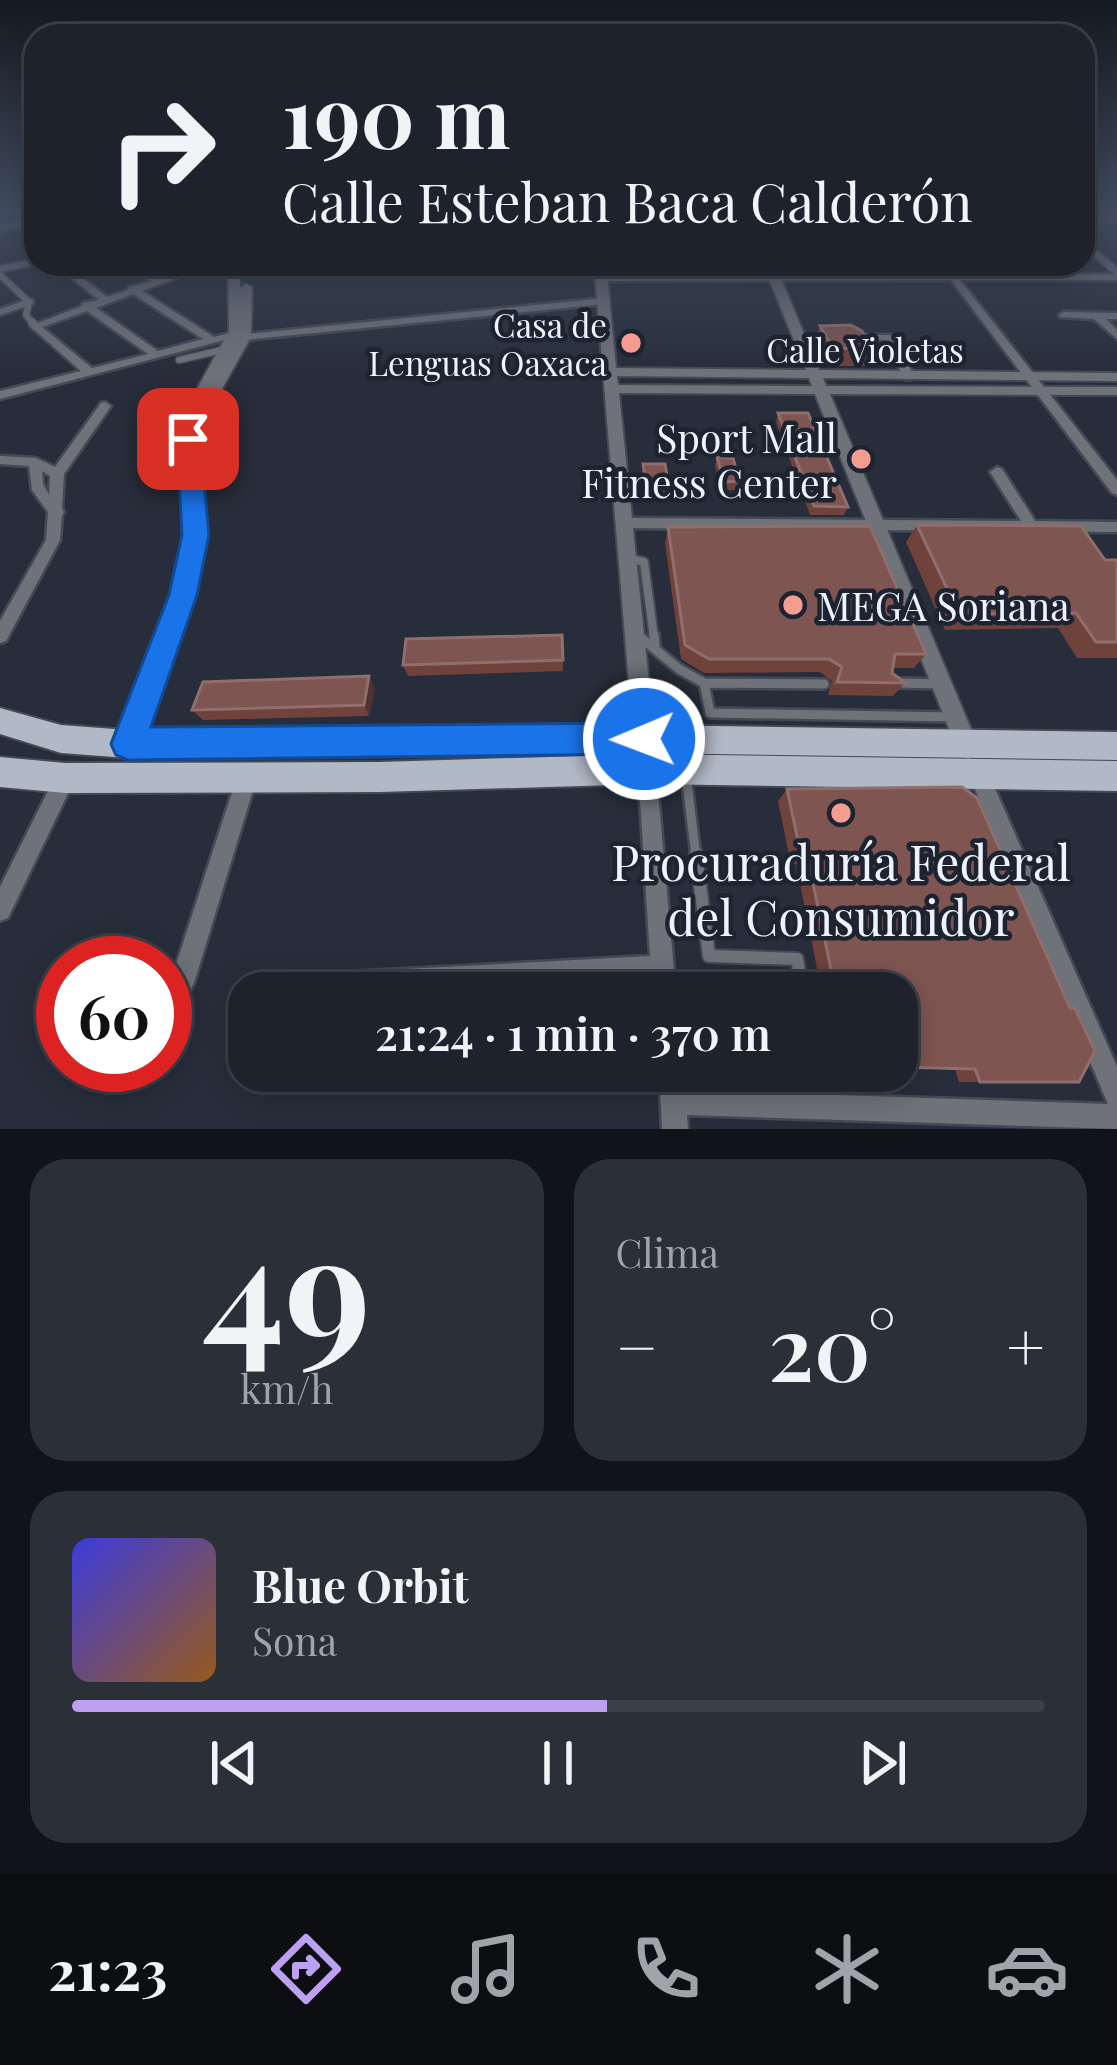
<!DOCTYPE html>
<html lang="es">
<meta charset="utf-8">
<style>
:root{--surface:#1d222c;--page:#2a2f38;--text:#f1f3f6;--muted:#a0a4a9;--line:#3b3f48;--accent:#bca0f2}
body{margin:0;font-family:"Playfair Display",serif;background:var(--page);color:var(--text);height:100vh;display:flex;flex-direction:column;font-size:45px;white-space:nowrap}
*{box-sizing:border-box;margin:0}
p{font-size:39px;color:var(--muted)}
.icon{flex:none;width:66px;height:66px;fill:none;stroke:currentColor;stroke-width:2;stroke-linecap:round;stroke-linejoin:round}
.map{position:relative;height:1129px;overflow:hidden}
.drawer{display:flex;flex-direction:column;gap:30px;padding:30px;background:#101318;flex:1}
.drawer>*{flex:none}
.banner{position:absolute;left:24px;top:24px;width:1071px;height:252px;border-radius:36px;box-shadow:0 6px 30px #0003,0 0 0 3px var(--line);background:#1d222c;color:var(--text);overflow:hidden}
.speed{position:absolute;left:36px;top:936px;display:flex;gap:24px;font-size:60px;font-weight:700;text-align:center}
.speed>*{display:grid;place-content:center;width:156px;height:156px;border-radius:50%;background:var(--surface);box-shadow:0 6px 30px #0003,0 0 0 3px var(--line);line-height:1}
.speed .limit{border:18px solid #d22;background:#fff;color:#111}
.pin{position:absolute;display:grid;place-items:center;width:102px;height:102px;color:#fff;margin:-51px;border-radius:24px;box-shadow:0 6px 18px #0006}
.me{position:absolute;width:132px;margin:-66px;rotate:269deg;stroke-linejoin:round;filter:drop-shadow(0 0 9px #0008)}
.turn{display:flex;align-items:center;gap:42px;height:252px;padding:0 60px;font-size:54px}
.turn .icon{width:156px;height:156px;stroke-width:2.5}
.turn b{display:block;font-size:84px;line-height:102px}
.big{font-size:90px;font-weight:600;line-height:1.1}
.drawer .tile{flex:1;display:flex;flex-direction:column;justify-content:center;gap:18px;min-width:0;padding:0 42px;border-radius:36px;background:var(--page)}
.drawer .dial{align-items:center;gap:0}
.dial b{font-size:156px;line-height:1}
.song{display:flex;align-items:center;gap:36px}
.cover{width:144px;height:144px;border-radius:18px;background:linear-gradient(135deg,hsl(240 70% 55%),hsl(30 70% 35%))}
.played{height:12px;border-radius:6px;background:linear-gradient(90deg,var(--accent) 55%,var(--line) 55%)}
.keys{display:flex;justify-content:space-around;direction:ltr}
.heat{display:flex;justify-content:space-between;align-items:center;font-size:66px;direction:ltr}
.drawer .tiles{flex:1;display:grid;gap:30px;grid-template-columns:1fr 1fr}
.tile:last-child{grid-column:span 2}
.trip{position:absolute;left:228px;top:972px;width:690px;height:120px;border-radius:36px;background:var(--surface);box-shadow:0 6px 30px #0003,0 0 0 3px var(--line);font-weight:600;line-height:120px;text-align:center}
.menu{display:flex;height:192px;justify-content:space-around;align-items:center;background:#0c0e12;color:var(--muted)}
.menu .icon{width:84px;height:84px}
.menu .active{color:var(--accent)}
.menu b{font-size:54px;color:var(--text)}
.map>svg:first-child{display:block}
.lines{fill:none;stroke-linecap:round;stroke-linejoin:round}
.service-far3-casing{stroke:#434955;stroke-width:9}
.service-far2-casing{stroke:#434955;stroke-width:12}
.service-far1-casing{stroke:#434955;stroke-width:14}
.service-casing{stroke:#434955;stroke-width:16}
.pedestrian-far1-casing{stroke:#434955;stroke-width:9}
.pedestrian-casing{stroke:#434955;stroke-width:10}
.minor-casing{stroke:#434955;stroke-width:5}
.tertiary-casing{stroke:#434955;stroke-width:4}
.primary-casing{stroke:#434955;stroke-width:4}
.service-far3{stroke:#6f7279;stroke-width:6}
.service-far2{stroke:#6f7279;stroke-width:8}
.service-far1{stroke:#6f7279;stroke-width:9}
.service{stroke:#6f7279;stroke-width:12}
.pedestrian-far1{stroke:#6f7279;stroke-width:6}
.pedestrian{stroke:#6f7279;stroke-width:8}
.minor{fill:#6f7279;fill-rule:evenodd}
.tertiary{fill:#6f7279;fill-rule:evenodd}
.primary{fill:#b1b8c6;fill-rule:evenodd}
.wall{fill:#70423c}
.shaded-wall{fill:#4d3233}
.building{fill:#7e5551;stroke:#906e6c;stroke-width:3}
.route{fill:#1a73e8;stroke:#114b97;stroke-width:3}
.poi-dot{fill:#f59c90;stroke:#1d2330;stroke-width:4.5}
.labels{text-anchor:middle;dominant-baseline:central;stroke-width:9;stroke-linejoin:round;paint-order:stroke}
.far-poi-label{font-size:33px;fill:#eef2fb;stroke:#1d2330;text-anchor:end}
.far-street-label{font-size:33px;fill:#eef2fb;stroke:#1d2330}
.poi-label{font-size:39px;fill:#eef2fb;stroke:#1d2330;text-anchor:end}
.near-poi-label{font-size:48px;fill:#eef2fb;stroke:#1d2330}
</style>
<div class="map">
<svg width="1117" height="1129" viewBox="0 0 1117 1129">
<rect width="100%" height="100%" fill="#272d3a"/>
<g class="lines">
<defs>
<path id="service-far3" d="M 179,360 L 226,349"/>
<path id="service-far2" d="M 629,558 L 644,562 L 654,638"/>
<path id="service-far1" d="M 654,635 L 655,646
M 639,636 L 679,669 L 704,683
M 897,683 L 942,684
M 824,684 L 704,683 L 710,713 L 955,717
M 686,775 L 696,856"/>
<path id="service" d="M 696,853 L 709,956 L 797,959 L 803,993
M 817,1071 L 822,1100"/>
<path id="pedestrian-far1" d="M 0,275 L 29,302 L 26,315 L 34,325"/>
<path id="pedestrian" d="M 32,322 L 35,326"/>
<path id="minor" d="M 36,218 L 36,224 L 0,231 L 0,225 Z
M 54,264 L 65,264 L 107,297 L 128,290 L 129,287 L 152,281 L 121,264 L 133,264 L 160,278 L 200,264 L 214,264 L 142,291 L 214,337 L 241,330 L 246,334 L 604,298 L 609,301 L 604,304 L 245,340 L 240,336 L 0,399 L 0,391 L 81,371 L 30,326 L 82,306 L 82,303 L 99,300 ZM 133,294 L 203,339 L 158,351 L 96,308 ZM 87,311 L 148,354 L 92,368 L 42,327 Z
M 938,264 L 948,264 L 956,274 L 1117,274 L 1117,280 L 960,280 L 1117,480 L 1117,495 L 1112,493 L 951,280 L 601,281 L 596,278 L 601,275 L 946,274 Z
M 29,299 L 33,300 L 33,304 L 0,315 L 0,309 Z
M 1064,312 L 1117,313 L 1117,319 L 1106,319 L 1117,330 L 1117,339 L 1094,319 L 1060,317 L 1059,315 Z
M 861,335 L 891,335 L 915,377 L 913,379 L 905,379 L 883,340 L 861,339 Z
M 105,402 L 111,406 L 64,474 L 62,508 L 64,512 L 62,516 L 60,540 L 6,641 L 0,643 L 0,621 L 46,540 L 48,512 L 32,490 L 29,466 L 0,464 L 0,456 L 36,458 L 55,467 L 101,403 ZM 42,471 L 50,476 L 49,495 L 43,484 Z
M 997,467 L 1002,469 L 1035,521 L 1117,522 L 1117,532 L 624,528 L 617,523 L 624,518 L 1021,521 L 990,472 Z
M 647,760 L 654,762 L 656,769 L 676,993 L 652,993 L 651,979 L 393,993 L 339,992 L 335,984 L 339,976 L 347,972 L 650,956 L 638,769 L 640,762 Z
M 979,766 L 986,768 L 1117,1067 L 1117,1129 L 687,1115 L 688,1129 L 662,1129 L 659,1071 L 683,1071 L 685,1090 L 1108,1104 L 969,775 L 972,768 Z
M 247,768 L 254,770 L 257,777 L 194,983 L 190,991 L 182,995 L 174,991 L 170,983 L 237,777 L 240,770 Z
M 65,769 L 72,771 L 75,778 L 72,785 L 8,918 L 0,921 L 0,887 L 58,771 Z"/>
<path id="tertiary" d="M 1083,239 L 1117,267 L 1117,276 L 1083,248 Z
M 36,259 L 36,264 L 40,264 L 0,272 L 0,266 Z
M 228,264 L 240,264 L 240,288 L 246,284 L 252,287 L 251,337 L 196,435 L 205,534 L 192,595 L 139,744 L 136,751 L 128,755 L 120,751 L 117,744 L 174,595 L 187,534 L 180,439 L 187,407 L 229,331 Z
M 594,264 L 606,264 L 616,368 L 806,370 L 763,264 L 775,264 L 819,370 L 1117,373 L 1117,381 L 823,378 L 826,386 L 1117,387 L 1117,395 L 830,394 L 979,748 L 976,756 L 968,759 L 960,756 L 815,394 L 619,393 L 658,769 L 655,777 L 647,780 L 639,777 L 636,769 ZM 617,376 L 809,378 L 812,386 L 618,385 Z"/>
<path id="primary" d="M 0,708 L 61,725 L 128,730 L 644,725 L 1117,732 L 1117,760 L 644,753 L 128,758 L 61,753 L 0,734 Z
M 647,754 L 1117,761 L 1117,791 L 647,784 L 380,792 L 65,793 L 0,787 L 0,757 L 65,763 L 380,762 Z"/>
</defs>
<use href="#service-far3" class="service-far3-casing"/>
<use href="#service-far2" class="service-far2-casing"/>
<use href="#service-far1" class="service-far1-casing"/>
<use href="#service" class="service-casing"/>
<use href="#pedestrian-far1" class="pedestrian-far1-casing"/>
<use href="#pedestrian" class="pedestrian-casing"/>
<use href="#minor" class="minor-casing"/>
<use href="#tertiary" class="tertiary-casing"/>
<use href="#primary" class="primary-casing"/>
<use href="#service-far3" class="service-far3"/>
<use href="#service-far2" class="service-far2"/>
<use href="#service-far1" class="service-far1"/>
<use href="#service" class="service"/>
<use href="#pedestrian-far1" class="pedestrian-far1"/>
<use href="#pedestrian" class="pedestrian"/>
<use href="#minor" class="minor"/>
<use href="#tertiary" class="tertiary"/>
<use href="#primary" class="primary"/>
</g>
<path class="wall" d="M 1083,213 L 1117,213 L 1117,224 L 1093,224 L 1083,216 Z
M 953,264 L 1074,264 L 1070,269 L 958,269 Z
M 820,326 L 873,349 L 866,366 L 826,366 L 814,343 Z
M 778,413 L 848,507 L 844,515 L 810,515 L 776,422 Z
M 717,457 L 739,481 L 736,490 L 722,490 L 715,466 Z
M 643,464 L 669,487 L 667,496 L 645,496 L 642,473 Z
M 917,525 L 1105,560 L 1117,560 L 1117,658 L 1077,658 L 1058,628 L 945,630 L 906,542 Z
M 668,527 L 926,654 L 914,668 L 893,668 L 892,673 L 905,683 L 893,696 L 828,695 L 832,681 L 820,672 L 704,673 L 681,659 L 665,543 Z
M 562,635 L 563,671 L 408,676 L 403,665 Z
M 375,688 L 369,716 L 203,720 L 192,710 Z
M 787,789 L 1079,1082 L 959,1082 L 955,1069 L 897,1068 L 897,993 L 822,993 L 796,864 L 791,865 L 778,801 Z"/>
<path class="shaded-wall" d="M 369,676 L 375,688 L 369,716 L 364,705 Z"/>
<path class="building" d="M 851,325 L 862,331 L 873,349 L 833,348 L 820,326 Z
M 778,413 L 808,413 L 848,507 L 814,506 Z
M 717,457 L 733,458 L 739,481 L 724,482 Z
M 643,464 L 665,464 L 669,487 L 647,487 Z
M 917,525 L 1081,526 L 1105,560 L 1117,560 L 1117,642 L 1096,642 L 1076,613 L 959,614 Z
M 870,526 L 926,654 L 895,654 L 892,673 L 905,683 L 837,682 L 842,667 L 829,659 L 709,659 L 685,645 L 668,527 Z
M 562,635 L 563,660 L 403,665 L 406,639 Z
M 369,676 L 364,705 L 192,710 L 203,682 Z
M 962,787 L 977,798 L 1070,1008 L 1075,1008 L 1095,1051 L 1079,1082 L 980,1082 L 975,1069 L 897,1067 L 897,993 L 836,993 L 807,855 L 801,855 L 787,789 Z"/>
<linearGradient id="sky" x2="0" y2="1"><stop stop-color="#151920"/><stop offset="0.57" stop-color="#414c60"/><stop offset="1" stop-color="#414c60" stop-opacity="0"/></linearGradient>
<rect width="1117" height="371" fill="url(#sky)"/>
<path class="route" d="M 188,431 L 200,439 L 209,535 L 197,595 L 151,727 L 644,723 L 656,727 L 661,739 L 656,750 L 644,754 L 128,760 L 116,755 L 111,744 L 169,595 L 182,535 L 177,439 Z"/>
<g class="poi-dot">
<circle cx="631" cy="343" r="12"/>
<circle cx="861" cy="459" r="12"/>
<circle cx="793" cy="605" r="12"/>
<circle cx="841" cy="813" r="12"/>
</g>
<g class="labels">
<g class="far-poi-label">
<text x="607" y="324">Casa de<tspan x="607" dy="38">Lenguas Oaxaca</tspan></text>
</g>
<g class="far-street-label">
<text x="865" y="349">Calle Violetas</text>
</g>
<g class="poi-label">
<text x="837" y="437">Sport Mall<tspan x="837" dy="45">Fitness Center</tspan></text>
<text x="817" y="605" text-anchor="start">MEGA Soriana</text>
</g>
<g class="near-poi-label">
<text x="841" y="861">Procuraduría Federal<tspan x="841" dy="55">del Consumidor</tspan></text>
</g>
</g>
</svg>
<div class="speed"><div class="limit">60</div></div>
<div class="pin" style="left:188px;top:439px;background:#d93025"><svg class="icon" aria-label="arrive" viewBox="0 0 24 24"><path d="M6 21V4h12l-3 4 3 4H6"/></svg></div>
<svg class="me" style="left:644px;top:739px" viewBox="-20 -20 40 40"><circle r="17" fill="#1a73e8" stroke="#fff" stroke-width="3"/><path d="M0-11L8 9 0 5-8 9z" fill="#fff"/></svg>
<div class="trip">21:24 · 1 min · 370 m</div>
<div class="banner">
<div class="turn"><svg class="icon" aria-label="right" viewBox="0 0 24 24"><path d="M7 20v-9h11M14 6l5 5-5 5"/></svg><div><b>190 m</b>Calle Esteban Baca Calderón</div></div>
</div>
</div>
<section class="drawer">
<div class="tiles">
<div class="tile dial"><b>49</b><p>km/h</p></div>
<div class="tile"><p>Clima</p>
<div class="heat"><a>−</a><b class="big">20°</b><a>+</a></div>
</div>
<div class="tile">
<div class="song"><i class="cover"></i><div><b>Blue Orbit</b><p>Sona</p></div></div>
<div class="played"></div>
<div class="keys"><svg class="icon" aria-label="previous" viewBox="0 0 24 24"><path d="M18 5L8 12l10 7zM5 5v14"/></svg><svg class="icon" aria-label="pause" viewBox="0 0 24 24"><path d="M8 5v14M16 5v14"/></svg><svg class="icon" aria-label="next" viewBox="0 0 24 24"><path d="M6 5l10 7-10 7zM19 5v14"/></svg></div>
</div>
</div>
</section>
<nav class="menu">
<b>21:23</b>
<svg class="icon active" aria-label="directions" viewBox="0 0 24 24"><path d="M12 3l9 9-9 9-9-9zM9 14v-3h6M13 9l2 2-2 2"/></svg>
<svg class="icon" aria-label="music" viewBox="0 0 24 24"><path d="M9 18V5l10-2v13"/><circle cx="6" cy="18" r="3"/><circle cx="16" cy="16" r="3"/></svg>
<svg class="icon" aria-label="phone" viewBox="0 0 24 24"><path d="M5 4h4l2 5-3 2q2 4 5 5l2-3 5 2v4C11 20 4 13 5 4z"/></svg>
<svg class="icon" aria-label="climate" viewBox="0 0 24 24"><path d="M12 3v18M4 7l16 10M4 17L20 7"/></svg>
<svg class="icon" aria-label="car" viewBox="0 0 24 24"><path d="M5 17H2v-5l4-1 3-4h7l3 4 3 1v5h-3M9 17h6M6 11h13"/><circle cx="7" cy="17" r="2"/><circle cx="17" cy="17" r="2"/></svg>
</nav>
